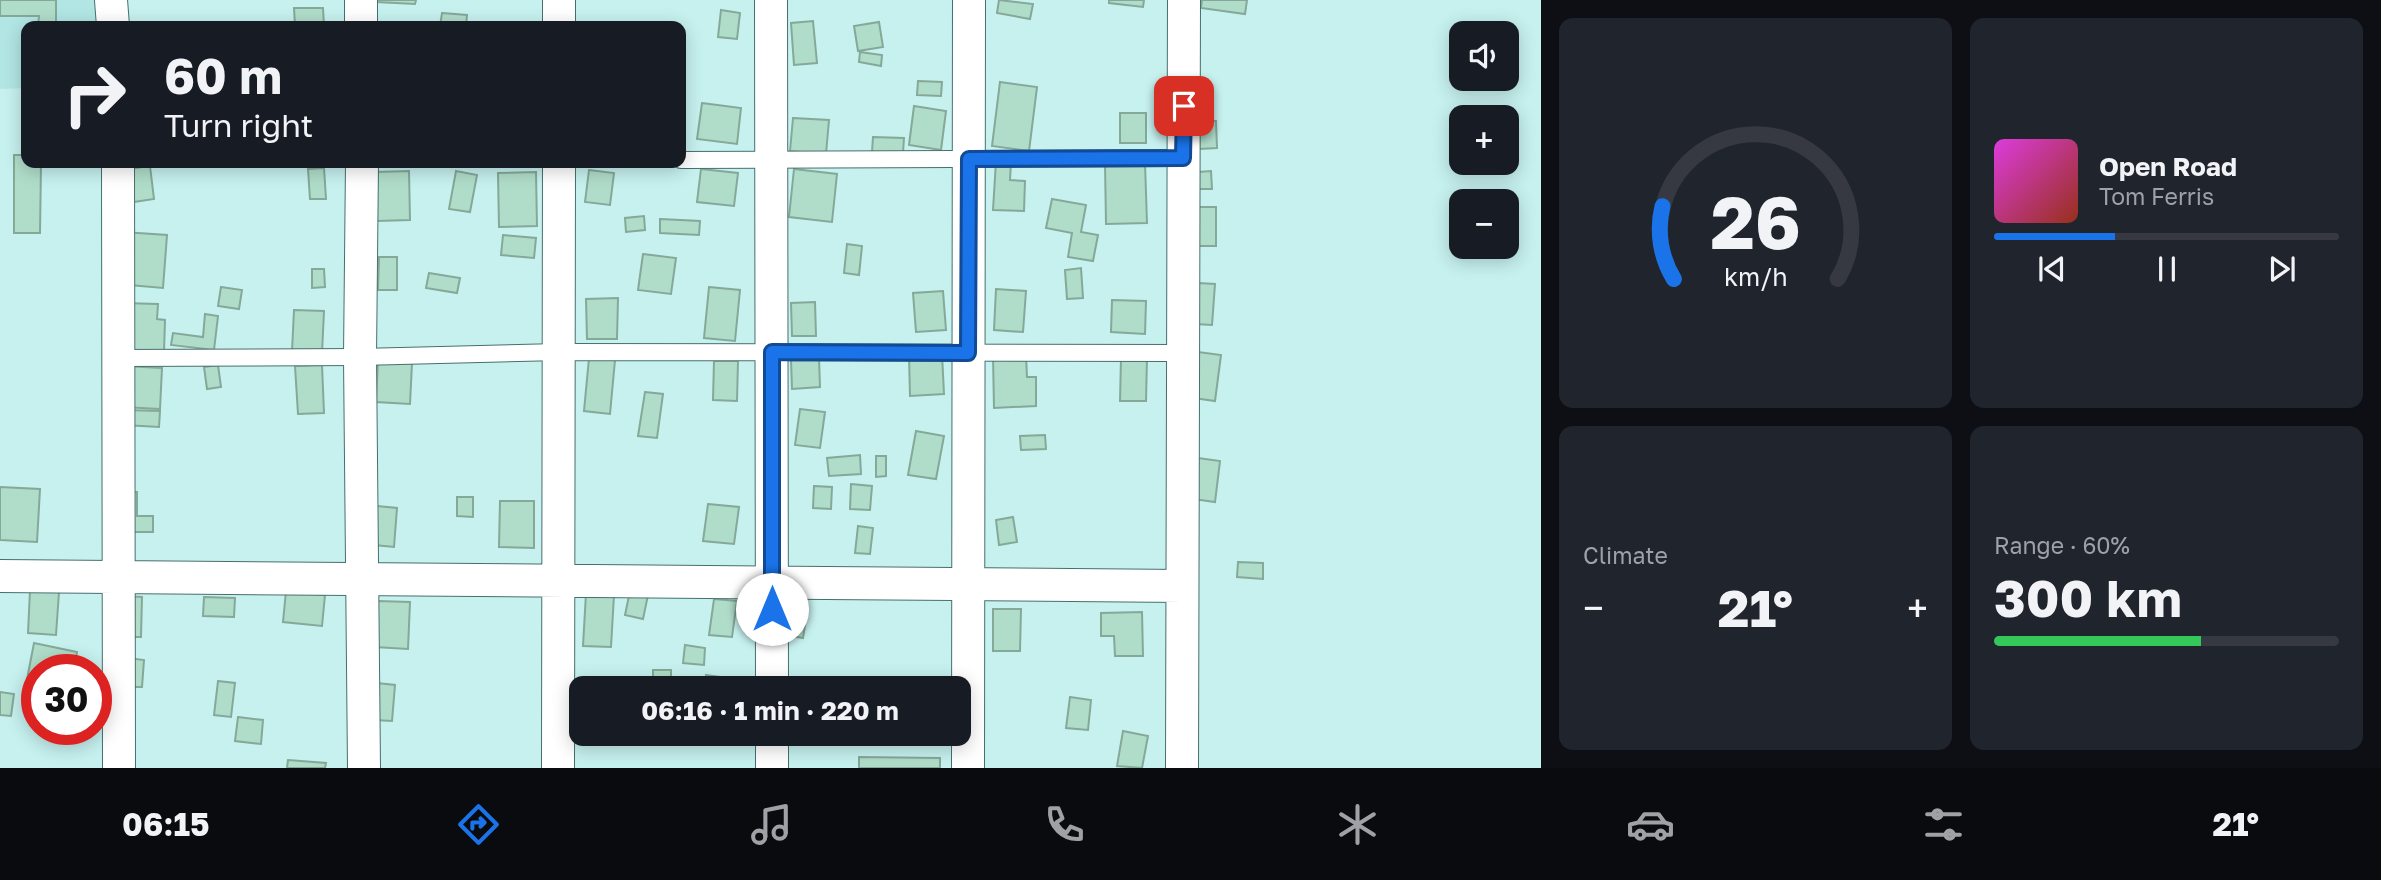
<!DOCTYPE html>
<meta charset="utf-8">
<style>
:root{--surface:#171b24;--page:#20242c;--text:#f1f3f6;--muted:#9ea1a6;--line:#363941;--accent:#1a73e8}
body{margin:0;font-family:"Golos Text",sans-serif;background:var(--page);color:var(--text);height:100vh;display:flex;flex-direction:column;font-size:26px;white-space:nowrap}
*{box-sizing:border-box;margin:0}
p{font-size:23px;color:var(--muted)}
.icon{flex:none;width:38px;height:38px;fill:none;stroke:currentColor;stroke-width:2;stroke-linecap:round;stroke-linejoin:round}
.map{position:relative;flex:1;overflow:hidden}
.details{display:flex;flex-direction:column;gap:18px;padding:18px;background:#0d0f14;width:840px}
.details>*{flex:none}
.top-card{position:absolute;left:21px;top:21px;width:665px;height:147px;border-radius:14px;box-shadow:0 4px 18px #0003;background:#171b24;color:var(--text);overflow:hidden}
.fabs{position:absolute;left:1449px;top:21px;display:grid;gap:14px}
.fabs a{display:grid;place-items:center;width:70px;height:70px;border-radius:14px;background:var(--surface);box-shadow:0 4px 18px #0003;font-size:35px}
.speed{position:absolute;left:21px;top:654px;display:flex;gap:14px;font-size:35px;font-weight:700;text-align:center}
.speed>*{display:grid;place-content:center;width:91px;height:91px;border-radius:50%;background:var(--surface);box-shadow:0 4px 18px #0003;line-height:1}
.speed .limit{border:10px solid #d22;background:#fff;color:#111}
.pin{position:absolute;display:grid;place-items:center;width:60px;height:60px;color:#fff;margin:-30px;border-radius:14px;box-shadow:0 4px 10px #0006}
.me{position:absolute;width:77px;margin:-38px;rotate:0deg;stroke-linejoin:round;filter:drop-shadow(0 0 5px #0008)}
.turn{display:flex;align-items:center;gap:24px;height:147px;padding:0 28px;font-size:32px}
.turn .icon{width:91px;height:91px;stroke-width:2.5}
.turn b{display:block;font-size:49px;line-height:60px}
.big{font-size:52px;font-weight:700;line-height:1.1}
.details .tile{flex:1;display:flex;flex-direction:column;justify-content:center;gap:10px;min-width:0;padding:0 24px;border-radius:14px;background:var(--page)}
.details .dial{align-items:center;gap:0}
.dial svg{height:182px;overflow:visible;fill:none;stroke:var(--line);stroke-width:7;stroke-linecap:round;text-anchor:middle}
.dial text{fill:var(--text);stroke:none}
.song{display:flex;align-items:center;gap:21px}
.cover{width:84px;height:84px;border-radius:10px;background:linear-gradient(135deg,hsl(300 70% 55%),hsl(10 70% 35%))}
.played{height:7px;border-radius:4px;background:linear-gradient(90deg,var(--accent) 35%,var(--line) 35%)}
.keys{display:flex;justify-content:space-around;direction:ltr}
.heat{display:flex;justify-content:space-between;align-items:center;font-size:38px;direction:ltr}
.charge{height:10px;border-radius:5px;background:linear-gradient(90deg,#34c759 60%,var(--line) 0)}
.details .tiles{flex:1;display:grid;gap:18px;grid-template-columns:repeat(2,1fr)}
.trip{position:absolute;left:569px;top:676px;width:402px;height:70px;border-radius:14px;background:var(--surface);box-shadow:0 4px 18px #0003;font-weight:700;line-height:70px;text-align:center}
.dock{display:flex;height:112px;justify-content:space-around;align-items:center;background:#090b0e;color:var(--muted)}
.dock .icon{width:49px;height:49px}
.dock .active{color:var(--accent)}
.dock b{font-size:32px;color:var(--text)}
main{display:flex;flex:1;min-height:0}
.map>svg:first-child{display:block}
.built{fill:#b1e6e4}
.building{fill:#b0ddca;stroke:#85a899;stroke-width:2}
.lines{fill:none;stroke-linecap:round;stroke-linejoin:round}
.service-casing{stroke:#476f6e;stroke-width:18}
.minor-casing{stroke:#476f6e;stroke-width:34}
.service{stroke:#fff;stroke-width:16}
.minor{stroke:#fff;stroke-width:32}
.route-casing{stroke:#114b97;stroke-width:18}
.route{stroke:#1a73e8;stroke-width:12}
</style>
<main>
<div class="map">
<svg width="1541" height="768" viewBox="0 0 1541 768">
<rect width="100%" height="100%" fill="#c6f1ef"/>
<path class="built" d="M 0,0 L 96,0 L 96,26 L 26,26 L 26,88 L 0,89 Z"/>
<path class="building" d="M 0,0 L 56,0 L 56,26 L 38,26 L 39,16 L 0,16 Z
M 376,0 L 416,0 L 415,4 L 376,2 Z
M 999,0 L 1033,4 L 1030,19 L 997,13 Z
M 1109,0 L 1144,0 L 1143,7 L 1109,3 Z
M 1202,0 L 1247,0 L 1245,14 L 1201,8 Z
M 294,8 L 323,8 L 324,26 L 295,26 Z
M 721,10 L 740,13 L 737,39 L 718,37 Z
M 442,13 L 467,15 L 466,26 L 440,26 Z
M 813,21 L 817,63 L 794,65 L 791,23 Z
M 879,22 L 883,47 L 858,51 L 854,26 Z
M 860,52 L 882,55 L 881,66 L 859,62 Z
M 918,81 L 942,82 L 941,96 L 917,95 Z
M 1000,82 L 1037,87 L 1029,151 L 992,146 Z
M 702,103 L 741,108 L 737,144 L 697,139 Z
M 914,106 L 946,111 L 941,150 L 909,145 Z
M 1120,113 L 1146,113 L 1146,143 L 1120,143 Z
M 793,118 L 829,120 L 826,154 L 790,151 Z
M 1198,121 L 1216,121 L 1217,148 L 1199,149 Z
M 873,137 L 904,138 L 903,153 L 872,152 Z
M 14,155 L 26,155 L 26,163 L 41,163 L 40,233 L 14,233 Z
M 996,161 L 1011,162 L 1010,180 L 1025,181 L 1024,211 L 993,210 Z
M 1105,163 L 1145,163 L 1147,223 L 1106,224 Z
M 150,166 L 154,199 L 127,203 L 122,170 Z
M 324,168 L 326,199 L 310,199 L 308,169 Z
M 701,169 L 738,173 L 734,206 L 697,202 Z
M 794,169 L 837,174 L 832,222 L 789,217 Z
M 589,170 L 614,173 L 610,205 L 585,202 Z
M 409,171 L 410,220 L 377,221 L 375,172 Z
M 456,171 L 477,175 L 470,212 L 449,209 Z
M 1211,171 L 1212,189 L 1199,189 L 1198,172 Z
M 536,172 L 537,226 L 499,227 L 498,173 Z
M 1052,199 L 1086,205 L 1081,232 L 1098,235 L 1093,261 L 1068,257 L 1072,233 L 1046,228 Z
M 1197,207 L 1216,207 L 1216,246 L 1197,246 Z
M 644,216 L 645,230 L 626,232 L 625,218 Z
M 660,219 L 700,221 L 699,235 L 660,233 Z
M 123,232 L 167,235 L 163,288 L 118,284 Z
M 503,235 L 536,238 L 534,258 L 501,255 Z
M 847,244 L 862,246 L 859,275 L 844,273 Z
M 643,254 L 676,258 L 671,294 L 638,290 Z
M 379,257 L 397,257 L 397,290 L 378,290 Z
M 1081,268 L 1083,298 L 1067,299 L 1065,270 Z
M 312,269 L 324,269 L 325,287 L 312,288 Z
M 429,273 L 460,278 L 457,293 L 426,288 Z
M 1198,283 L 1215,284 L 1212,325 L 1195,324 Z
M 221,287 L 242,290 L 239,309 L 218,306 Z
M 709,287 L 740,290 L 735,341 L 704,338 Z
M 996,289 L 1026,291 L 1023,332 L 994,330 Z
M 943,291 L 946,330 L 916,332 L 913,293 Z
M 618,298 L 617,339 L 587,339 L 586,299 Z
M 1112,300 L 1146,301 L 1145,334 L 1111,332 Z
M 815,302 L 816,336 L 792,336 L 791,303 Z
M 122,303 L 158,304 L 157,319 L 165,320 L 164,352 L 120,349 Z
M 294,310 L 324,311 L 322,353 L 292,351 Z
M 205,314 L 218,316 L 214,350 L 171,345 L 173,333 L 203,337 Z
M 1198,352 L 1221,355 L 1215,401 L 1193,398 Z
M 942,354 L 944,394 L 910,396 L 909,356 Z
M 1026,355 L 1027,377 L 1036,377 L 1036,406 L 994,408 L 993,356 Z
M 589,358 L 615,360 L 610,414 L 584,411 Z
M 819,358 L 820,387 L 792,389 L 791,360 Z
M 1121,358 L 1147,358 L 1146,401 L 1120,401 Z
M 378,361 L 412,363 L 410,404 L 376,402 Z
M 714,361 L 738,361 L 737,401 L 713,400 Z
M 218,365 L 221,387 L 207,389 L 204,367 Z
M 322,365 L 324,413 L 298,414 L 295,366 Z
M 124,366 L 162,368 L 160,409 L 122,407 Z
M 645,392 L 663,394 L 657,438 L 638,436 Z
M 800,409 L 825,412 L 820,448 L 795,445 Z
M 125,410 L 160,411 L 159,427 L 124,425 Z
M 916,431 L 944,436 L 936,479 L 908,475 Z
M 1045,435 L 1046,449 L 1021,450 L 1020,436 Z
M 860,455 L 861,474 L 829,476 L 827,458 Z
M 876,456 L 886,456 L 886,476 L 876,477 Z
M 1198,458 L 1220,461 L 1215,502 L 1193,499 Z
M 851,484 L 872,486 L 870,510 L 850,509 Z
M 814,486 L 832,487 L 831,509 L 813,508 Z
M 0,487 L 40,489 L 37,542 L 0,540 Z
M 124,492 L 137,492 L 137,516 L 153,516 L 153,532 L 124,532 Z
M 457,497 L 473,497 L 473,517 L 457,516 Z
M 500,501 L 534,501 L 534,548 L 499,547 Z
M 708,504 L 739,507 L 734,544 L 703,541 Z
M 377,506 L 397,508 L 394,547 L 374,545 Z
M 1013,517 L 1017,542 L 999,545 L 996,520 Z
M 858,526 L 873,528 L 870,554 L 855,553 Z
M 1238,562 L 1263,563 L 1263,579 L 1237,577 Z
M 30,590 L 59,592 L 56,635 L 28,633 Z
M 286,591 L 325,595 L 322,626 L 283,622 Z
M 630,591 L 648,595 L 643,619 L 625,615 Z
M 586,593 L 614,595 L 611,647 L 583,646 Z
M 125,596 L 142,597 L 141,637 L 124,637 Z
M 204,597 L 235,598 L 234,617 L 203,616 Z
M 714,599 L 737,601 L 732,637 L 709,635 Z
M 378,601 L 410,602 L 408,649 L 375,647 Z
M 993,609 L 1021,609 L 1020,651 L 993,651 Z
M 794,611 L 807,613 L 803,638 L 791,636 Z
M 1142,612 L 1143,656 L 1115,656 L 1114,636 L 1101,636 L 1101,613 Z
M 34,643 L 77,652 L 74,670 L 37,670 L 37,703 L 23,700 Z
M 685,645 L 705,648 L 704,665 L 683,663 Z
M 128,658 L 144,660 L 142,687 L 126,687 Z
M 653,670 L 671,670 L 671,688 L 653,688 Z
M 706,675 L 736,679 L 735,688 L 705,688 Z
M 218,681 L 235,683 L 231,717 L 214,715 Z
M 377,683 L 395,685 L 392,721 L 374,720 Z
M 0,692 L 14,694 L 11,716 L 0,715 Z
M 1070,697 L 1091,700 L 1088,730 L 1066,728 Z
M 238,717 L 263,720 L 261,744 L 235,741 Z
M 1123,731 L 1148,736 L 1142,768 L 1117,766 Z
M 859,757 L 940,758 L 940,768 L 859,768 Z
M 288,760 L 326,763 L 325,768 L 287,768 Z"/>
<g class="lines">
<defs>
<path id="service" d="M 681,160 L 1183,158
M 118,358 L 360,357 L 559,352 L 1182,353"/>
<path id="minor" d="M 111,0 L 113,26
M 361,0 L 361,26
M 771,0 L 772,688
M 559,26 L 559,0
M 118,163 L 119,768
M 362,163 L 360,357 L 364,768
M 0,576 L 1182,586
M 772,733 L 772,768
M 558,768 L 559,163
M 968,768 L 969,0
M 1182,768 L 1184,0"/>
</defs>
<use href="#service" class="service-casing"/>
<use href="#minor" class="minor-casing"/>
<use href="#service" class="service"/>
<use href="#minor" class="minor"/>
</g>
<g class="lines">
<defs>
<path id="route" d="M 772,609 L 772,352 L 968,353 L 969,159 L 1183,158 L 1184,106"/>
</defs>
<use href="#route" class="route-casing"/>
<use href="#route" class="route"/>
</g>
</svg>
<div class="fabs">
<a><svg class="icon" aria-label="sound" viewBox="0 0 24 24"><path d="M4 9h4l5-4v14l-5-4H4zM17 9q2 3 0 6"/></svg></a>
<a>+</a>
<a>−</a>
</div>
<div class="speed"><div class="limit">30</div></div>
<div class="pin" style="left:1184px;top:106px;background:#d93025"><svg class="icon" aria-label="arrive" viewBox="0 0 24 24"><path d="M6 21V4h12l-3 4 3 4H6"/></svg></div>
<svg class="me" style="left:772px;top:609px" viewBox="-20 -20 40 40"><circle r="19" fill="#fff"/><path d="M0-13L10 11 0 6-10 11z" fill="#1a73e8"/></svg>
<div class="trip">06:16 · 1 min · 220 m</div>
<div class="top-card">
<div class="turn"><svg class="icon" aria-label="right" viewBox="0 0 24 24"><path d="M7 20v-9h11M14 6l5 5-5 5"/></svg><div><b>60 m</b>Turn right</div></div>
</div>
</div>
<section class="details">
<div class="tiles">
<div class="tile dial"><svg viewBox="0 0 100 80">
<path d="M14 69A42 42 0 1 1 86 69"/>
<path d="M14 69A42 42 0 0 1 9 37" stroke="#1a73e8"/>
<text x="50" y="56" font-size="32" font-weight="700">26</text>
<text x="50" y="72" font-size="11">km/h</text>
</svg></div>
<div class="tile">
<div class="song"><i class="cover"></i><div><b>Open Road</b><p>Tom Ferris</p></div></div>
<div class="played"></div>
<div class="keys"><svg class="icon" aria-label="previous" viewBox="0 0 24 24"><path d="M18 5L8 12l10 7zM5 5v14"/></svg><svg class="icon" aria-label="pause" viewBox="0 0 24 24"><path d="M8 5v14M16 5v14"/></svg><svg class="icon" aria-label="next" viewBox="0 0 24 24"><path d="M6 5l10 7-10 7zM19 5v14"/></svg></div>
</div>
<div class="tile"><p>Climate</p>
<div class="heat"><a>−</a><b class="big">21°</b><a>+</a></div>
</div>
<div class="tile"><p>Range · 60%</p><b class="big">300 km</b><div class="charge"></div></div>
</div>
</section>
</main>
<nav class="dock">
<b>06:15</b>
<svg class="icon active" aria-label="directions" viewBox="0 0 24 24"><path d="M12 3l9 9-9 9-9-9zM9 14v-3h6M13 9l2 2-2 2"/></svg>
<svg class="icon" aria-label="music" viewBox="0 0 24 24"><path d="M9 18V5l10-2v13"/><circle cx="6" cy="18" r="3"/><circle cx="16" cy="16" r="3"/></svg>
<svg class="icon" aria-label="phone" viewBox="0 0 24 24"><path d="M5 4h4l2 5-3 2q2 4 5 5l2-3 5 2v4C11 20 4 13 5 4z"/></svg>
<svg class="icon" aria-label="climate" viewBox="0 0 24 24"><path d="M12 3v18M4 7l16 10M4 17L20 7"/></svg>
<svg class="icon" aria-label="car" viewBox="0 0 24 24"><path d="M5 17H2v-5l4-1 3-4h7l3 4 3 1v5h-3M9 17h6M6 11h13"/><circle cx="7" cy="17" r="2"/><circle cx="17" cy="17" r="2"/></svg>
<svg class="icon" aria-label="filters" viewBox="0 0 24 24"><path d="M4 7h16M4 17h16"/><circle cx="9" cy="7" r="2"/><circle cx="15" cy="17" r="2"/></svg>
<b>21°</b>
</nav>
